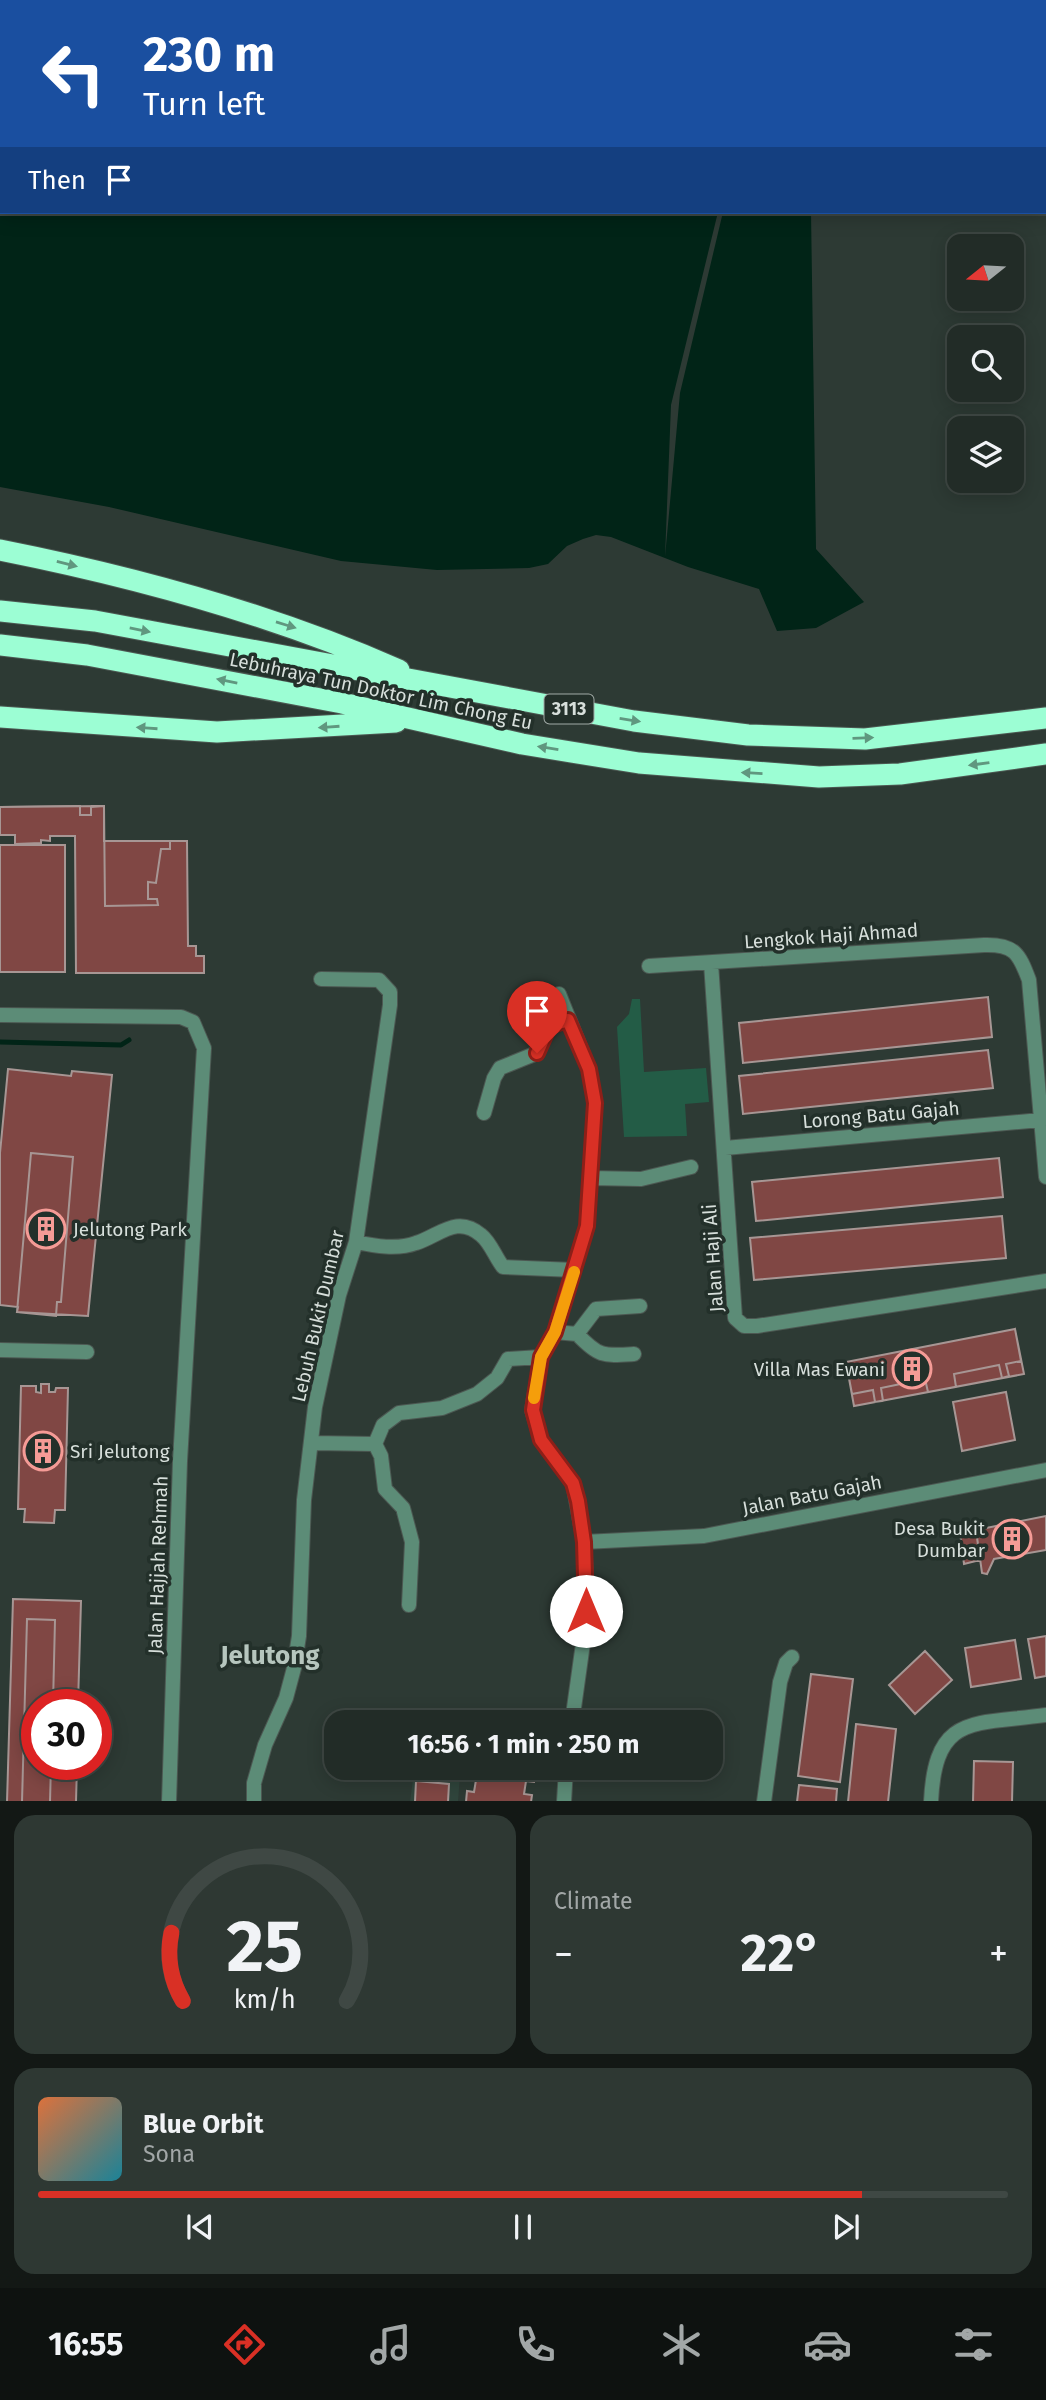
<!DOCTYPE html>
<meta charset="utf-8">
<style>
:root{--surface:#222c27;--page:#2e3833;--text:#f1f3f6;--muted:#a2a7a7;--line:#3f4844;--accent:#d93025}
body{margin:0;font-family:"Fira Sans",sans-serif;background:var(--page);color:var(--text);height:100vh;display:flex;flex-direction:column;font-size:26px;white-space:nowrap}
*{box-sizing:border-box;margin:0}
p{font-size:23px;color:var(--muted)}
.icon{flex:none;width:38px;height:38px;fill:none;stroke:currentColor;stroke-width:2;stroke-linecap:round;stroke-linejoin:round}
.map{position:relative;height:1801px;overflow:hidden}
.drawer{display:flex;flex-direction:column;gap:14px;padding:14px;background:#131815;flex:1}
.drawer>*{flex:none}
.hud{position:absolute;left:0px;top:0px;width:1046px;height:214px;box-shadow:0 4px 18px #0003,0 0 0 2px var(--line);background:#1a4fa0;color:#fff;overflow:hidden}
.needle{width:46px;rotate:252deg}
.controls{position:absolute;left:947px;top:234px;display:grid;gap:14px}
.controls a{display:grid;place-items:center;width:77px;height:77px;border-radius:14px;background:var(--surface);box-shadow:0 4px 18px #0003,0 0 0 2px var(--line);font-size:35px}
.speed{position:absolute;left:21px;top:1689px;display:flex;gap:14px;font-size:35px;font-weight:700;text-align:center}
.speed>*{display:grid;place-content:center;width:91px;height:91px;border-radius:50%;background:var(--surface);box-shadow:0 4px 18px #0003,0 0 0 2px var(--line);line-height:1}
.speed .limit{border:10px solid #d22;background:#fff;color:#111}
.pin{position:absolute;display:grid;place-items:center;width:60px;height:60px;color:#fff;margin:-72px -30px;border-radius:50% 50% 50% 0;rotate:-45deg;box-shadow:0 0 7px #0007}
.pin .icon{rotate:45deg}
.me{position:absolute;width:77px;margin:-38px;rotate:0deg;stroke-linejoin:round;filter:drop-shadow(0 0 5px #0008)}
.turn{display:flex;align-items:center;gap:24px;height:147px;padding:0 28px;font-size:32px}
.turn .icon{width:91px;height:91px;stroke-width:2.5}
.turn b{display:block;font-size:49px;line-height:60px}
.then{display:flex;align-items:center;height:66px;padding:0 28px;background:#0003;gap:14px;font-size:26px}
.big{font-size:52px;font-weight:700;line-height:1.1}
.drawer .card{flex:1;display:flex;flex-direction:column;justify-content:center;gap:10px;min-width:0;padding:0 24px;border-radius:21px;background:var(--page)}
.drawer .dial{align-items:center;gap:0}
.dial svg{height:182px;overflow:visible;fill:none;stroke:var(--line);stroke-width:7;stroke-linecap:round;text-anchor:middle}
.dial text{fill:var(--text);stroke:none}
.song{display:flex;align-items:center;gap:21px}
.cover{width:84px;height:84px;border-radius:10px;background:linear-gradient(135deg,hsl(20 70% 55%),hsl(190 70% 35%))}
.played{height:7px;border-radius:4px;background:linear-gradient(90deg,var(--accent) 85%,var(--line) 85%)}
.keys{display:flex;justify-content:space-around;direction:ltr}
.heat{display:flex;justify-content:space-between;align-items:center;font-size:38px;direction:ltr}
.drawer .tiles{flex:1;display:grid;gap:14px;grid-template-columns:1fr 1fr}
.card:last-child{grid-column:span 2}
.trip{position:absolute;left:324px;top:1710px;width:399px;height:70px;border-radius:21px;background:var(--surface);box-shadow:0 4px 18px #0003,0 0 0 2px var(--line);font-weight:700;line-height:70px;text-align:center}
.tab-bar{display:flex;height:112px;justify-content:space-around;align-items:center;background:#0e1210;color:var(--muted)}
.tab-bar .icon{width:49px;height:49px}
.tab-bar .selected{color:var(--accent)}
.tab-bar b{font-size:32px;color:var(--text)}
.map>svg:first-child{display:block}
.built{fill:#30453c}
.green{fill:#235c46}
.water{fill:#012417}
.pier{fill:#2d3a34}
.lines{fill:none;stroke-linecap:round;stroke-linejoin:round}
.stream{stroke:#012417;stroke-width:5}
.building{fill:#804744;stroke:#a79694;stroke-width:2}
.street-casing{stroke:#4c5852;stroke-width:16}
.highway-casing{stroke:#4c5852;stroke-width:23}
.street{stroke:#5c8c77;stroke-width:14}
.highway{stroke:#9cfed4;stroke-width:21}
.oneway{fill:#60977f}
.route-casing{stroke:#8d1f18;stroke-width:18}
.route{stroke:#d93025;stroke-width:12}
.slow{stroke:#f59e0b;stroke-width:12}
.labels{text-anchor:middle;dominant-baseline:central;stroke-width:7;stroke-linejoin:round;paint-order:stroke}
.shield{fill:#23302a;stroke:#a1aaa6;stroke-width:2}
.shield-label{font-size:18px;font-weight:bold;fill:#d7dfdb}
.street-label{font-size:19px;fill:#d7dfdb;stroke:#23302a}
.poi-label{font-size:19px;fill:#d7dfdb;stroke:#23302a;text-anchor:start}
.district-label{font-size:26px;font-weight:bold;fill:#b6c6be;stroke:#23302a}
</style>
<div class="map">
<svg width="1046" height="1802" viewBox="0 0 1046 1802">
<rect width="100%" height="100%" fill="#2d3a34"/>
<path class="built" d="M 414,1771 L 460,1776 L 458,1801 L 410,1802 Z"/>
<path class="green" d="M 632,999 L 640,999 L 644,1072 L 706,1068 L 709,1102 L 685,1104 L 687,1136 L 624,1137 L 617,1027 L 629,1014 Z"/>
<path class="water" d="M 0,0 L 1046,0 L 1045,13 L 1045,2 L 2,2 L 2,212 L 811,212 L 816,549 L 864,602 L 816,628 L 777,631 L 759,589 L 688,567 L 611,537 L 596,535 L 583,539 L 567,546 L 548,564 L 529,568 L 437,570 L 341,561 L 109,507 L 0,487 Z"/>
<path class="pier" d="M 718,212 L 723,212 L 680,393 L 665,557 L 671,405 Z"/>
<g class="lines">
<path class="stream" d="M 0,1042 L 121,1045 L 129,1040"/>
</g>
<path class="building" d="M 80,806 L 80,815 L 91,815 L 91,807 L 104,806 L 105,906 L 158,905 L 157,899 L 148,899 L 148,882 L 156,883 L 161,849 L 170,849 L 170,841 L 187,841 L 188,946 L 196,946 L 196,956 L 204,956 L 204,973 L 76,973 L 75,836 L 50,836 L 50,841 L 41,840 L 41,843 L 15,844 L 15,835 L 0,835 L 0,807 Z
M 104,806 L 104,841 L 187,841 L 188,946 L 196,946 L 196,956 L 204,956 L 204,973 L 76,973 L 75,836 L 50,836 L 50,841 L 41,840 L 41,843 L 15,844 L 15,835 L 0,835 L 0,807 Z
M 0,845 L 65,845 L 65,972 L 0,972 Z
M 988,997 L 992,1037 L 743,1063 L 739,1023 Z
M 988,1050 L 993,1088 L 743,1114 L 739,1076 Z
M 8,1069 L 71,1076 L 72,1071 L 112,1075 L 88,1316 L 17,1312 L 18,1307 L 0,1305 L 0,1153 Z
M 31,1153 L 73,1157 L 61,1302 L 57,1302 L 56,1316 L 17,1312 Z
M 999,1158 L 1003,1197 L 756,1221 L 752,1182 Z
M 1002,1216 L 1006,1258 L 754,1280 L 750,1238 Z
M 1015,1329 L 1021,1361 L 1006,1364 L 1009,1376 L 1002,1378 L 999,1365 L 954,1374 L 956,1387 L 928,1392 L 925,1379 L 881,1388 L 883,1401 L 875,1402 L 873,1390 L 852,1394 L 846,1362 Z
M 1015,1329 L 1024,1374 L 854,1406 L 846,1362 Z
M 41,1384 L 49,1384 L 49,1392 L 55,1392 L 56,1388 L 68,1388 L 65,1510 L 55,1510 L 54,1523 L 24,1522 L 25,1509 L 18,1509 L 21,1386 L 36,1386 L 36,1392 L 41,1393 Z
M 1006,1392 L 1015,1440 L 962,1451 L 953,1402 Z
M 1046,1516 L 1046,1550 L 994,1559 L 987,1574 L 982,1573 L 976,1530 Z
M 976,1530 L 980,1560 L 964,1564 L 960,1533 Z
M 13,1599 L 81,1601 L 78,1704 L 37,1704 L 37,1764 L 77,1764 L 76,1802 L 7,1802 Z
M 27,1619 L 55,1620 L 53,1704 L 37,1704 L 37,1764 L 51,1764 L 50,1802 L 22,1802 Z
M 1046,1636 L 1046,1676 L 1035,1678 L 1028,1639 Z
M 1015,1640 L 1021,1679 L 971,1687 L 965,1648 Z
M 925,1651 L 952,1680 L 915,1714 L 889,1685 Z
M 811,1674 L 853,1679 L 840,1782 L 798,1776 Z
M 856,1724 L 896,1729 L 888,1802 L 848,1802 Z
M 974,1761 L 1013,1762 L 1012,1802 L 973,1802 Z
M 469,1768 L 535,1768 L 534,1782 L 526,1781 L 524,1794 L 532,1795 L 531,1802 L 466,1802 L 467,1791 L 474,1792 L 476,1780 L 468,1779 Z
M 416,1781 L 449,1784 L 448,1802 L 415,1802 Z
M 799,1785 L 837,1789 L 836,1802 L 797,1802 Z"/>
<g class="lines">
<defs>
<path id="street" d="M 711,963 L 735,1318 L 744,1326 L 757,1326 L 1046,1281
M 649,966 L 984,945 C 1014,944 1019,953 1029,980 L 1046,1177
M 559,994 L 589,1069 L 595,1103 L 587,1226 L 555,1332 L 541,1357 L 532,1410 L 541,1440 L 573,1483 L 584,1542 L 587,1593 L 585,1629 L 572,1722
M 0,1015 L 181,1017 L 193,1022 L 204,1048 L 180,1461 L 169,1802
M 484,1113 L 494,1078 L 500,1068 L 537,1053 L 549,1026 L 568,1020
M 725,1148 L 1041,1120
M 590,1178 L 641,1179 L 691,1167
M 356,1242 C 375,1246 397,1250 416,1243 C 439,1236 457,1214 481,1235 C 491,1243 495,1257 503,1267 L 574,1270
M 555,1332 L 577,1334 C 599,1357 603,1356 634,1354
M 577,1334 L 596,1309 L 640,1306
M 0,1350 L 87,1352
M 313,1443 L 375,1444 L 381,1456 L 385,1489 L 403,1508 L 412,1542 L 409,1605
M 375,1444 L 383,1425 L 399,1413 L 442,1408 L 477,1394 L 497,1378 L 508,1359 L 541,1357
M 584,1542 L 704,1536 L 1046,1470
M 254,1802 L 254,1783 L 265,1745 L 286,1698 L 294,1668 L 299,1636 L 304,1500 L 315,1407 L 339,1295 L 356,1242 L 390,1005 L 390,992 L 379,980 L 321,979
M 564,1802 L 566,1768
M 764,1802 L 780,1682 L 786,1663 L 792,1657
M 931,1802 C 935,1713 973,1725 1046,1715"/>
<path id="highway" d="M 0,550 C 136,577 272,614 399,670
M 0,611 L 95,621 L 634,721 L 748,735 L 865,739 L 1046,718
M 0,645 L 87,655 L 342,703 L 522,744 L 639,763 L 819,777 L 900,774 L 1046,754
M 0,717 L 217,732 L 396,722"/>
</defs>
<use href="#street" class="street-casing"/>
<use href="#highway" class="highway-casing"/>
<use href="#street" class="street"/>
<use href="#highway" class="highway"/>
</g>
<defs><path id="oneway-solid" d="M-6-.8H1V-3.2L6.5 0L1 3.2V.8H-6Z" transform="scale(1.75)"/></defs>
<g class="oneway">
<use href="#oneway-solid" transform="translate(67 564) rotate(14)"/>
<use href="#oneway-solid" transform="translate(286 625) rotate(17)"/>
<use href="#oneway-solid" transform="translate(140 630) rotate(11)"/>
<use href="#oneway-solid" transform="translate(227 681) rotate(-169)"/>
<use href="#oneway-solid" transform="translate(630 720) rotate(9)"/>
<use href="#oneway-solid" transform="translate(329 727) rotate(176)"/>
<use href="#oneway-solid" transform="translate(147 728) rotate(-176)"/>
<use href="#oneway-solid" transform="translate(863 738) rotate(-2)"/>
<use href="#oneway-solid" transform="translate(548 748) rotate(-171)"/>
<use href="#oneway-solid" transform="translate(979 764) rotate(172)"/>
<use href="#oneway-solid" transform="translate(752 773) rotate(-177)"/>
</g>
<g class="lines">
<defs>
<path id="route" d="M 537,1053 L 549,1026 L 568,1020 L 589,1069 L 595,1103 L 587,1226 L 555,1332 L 541,1357 L 533,1410 L 541,1440 L 573,1483 L 578,1501 L 584,1542 L 586,1611"/>
</defs>
<use href="#route" class="route-casing"/>
<use href="#route" class="route"/>
<path class="slow" d="M 534,1398 L 541,1357 L 555,1332 L 574,1272"/>
</g>
<defs>
<symbol id="building-ring" viewBox="-11 -11 22 22"><circle r="9.5" fill="#23302a" stroke="#f59b96" stroke-width="1.5"/><path d="M-4-6H4V6H1V3H-1V6H-4ZM-2.5-4.3h1.7v1.8h-1.7ZM.8-4.3h1.7v1.8H.8ZM-2.5-1h1.7V.8h-1.7ZM.8-1h1.7V.8H.8Z" fill="#f59b96"/></symbol>
</defs>
<g fill-rule="evenodd">
<use href="#building-ring" x="24" y="1207" width="44" height="44"/>
<use href="#building-ring" x="890" y="1347" width="44" height="44"/>
<use href="#building-ring" x="21" y="1429" width="44" height="44"/>
<use href="#building-ring" x="990" y="1517" width="44" height="44"/>
</g>
<g class="labels">
<rect class="shield" x="544.5" y="694.5" width="49" height="29" rx="5"/>
<g class="shield-label">
<text x="569" y="709">3113</text>
</g>
<g class="street-label">
<text transform="translate(381 691) rotate(12)">Lebuhraya Tun Doktor Lim Chong Eu</text>
<text transform="translate(831 936) rotate(-4)">Lengkok Haji Ahmad</text>
<text transform="translate(881 1115) rotate(-5)">Lorong Batu Gajah</text>
<text transform="translate(713 1258) rotate(-94)">Jalan Haji Ali</text>
<text transform="translate(318 1316) rotate(-77)">Lebuh Bukit Dumbar</text>
<text transform="translate(812 1495) rotate(-11)">Jalan Batu Gajah</text>
<text transform="translate(158 1565) rotate(-88)">Jalan Hajjah Rehmah</text>
</g>
<g class="poi-label">
<text x="73" y="1229">Jelutong Park</text>
<text x="885" y="1369" text-anchor="end">Villa Mas Ewani</text>
<text x="70" y="1451">Sri Jelutong</text>
<text x="985" y="1528" text-anchor="end">Desa Bukit<tspan x="985" dy="22">Dumbar</tspan></text>
</g>
<g class="district-label">
<text x="270" y="1655">Jelutong</text>
</g>
</g>
</svg>
<div class="controls">
<a><svg class="needle" viewBox="-14 -14 28 28"><path d="M0-13l5 13h-10z" fill="#e53935"/><path d="M0 13l5-13h-10z" fill="#a2a7a7"/></svg></a>
<a><svg class="icon" aria-label="search" viewBox="0 0 24 24"><circle cx="10" cy="10" r="6"/><path d="M15 15l6 6"/></svg></a>
<a><svg class="icon" aria-label="layers" viewBox="0 0 24 24"><path d="M12 4l9 5-9 5-9-5zM3 14l9 5 9-5"/></svg></a>
</div>
<div class="speed"><div class="limit">30</div></div>
<div class="pin" style="left:537px;top:1053px;background:#d93025"><svg class="icon" aria-label="arrive" viewBox="0 0 24 24"><path d="M6 21V4h12l-3 4 3 4H6"/></svg></div>
<svg class="me" style="left:586px;top:1611px" viewBox="-20 -20 40 40"><circle r="19" fill="#fff"/><path d="M0-13L10 11 0 6-10 11z" fill="#d93025"/></svg>
<div class="trip">16:56 · 1 min · 250 m</div>
<div class="hud">
<div class="turn"><svg class="icon" aria-label="left" viewBox="0 0 24 24"><path d="M17 20v-9H6M10 6l-5 5 5 5"/></svg><div><b>230 m</b>Turn left</div></div>
<div class="then">Then<svg class="icon" aria-label="arrive" viewBox="0 0 24 24"><path d="M6 21V4h12l-3 4 3 4H6"/></svg></div>
</div>
</div>
<section class="drawer">
<div class="tiles">
<div class="card dial"><svg viewBox="0 0 100 80">
<path d="M14 69A42 42 0 1 1 86 69"/>
<path d="M14 69A42 42 0 0 1 9 39" stroke="#d93025"/>
<text x="50" y="56" font-size="32" font-weight="700">25</text>
<text x="50" y="72" font-size="11">km/h</text>
</svg></div>
<div class="card"><p>Climate</p>
<div class="heat"><a>−</a><b class="big">22°</b><a>+</a></div>
</div>
<div class="card">
<div class="song"><i class="cover"></i><div><b>Blue Orbit</b><p>Sona</p></div></div>
<div class="played"></div>
<div class="keys"><svg class="icon" aria-label="previous" viewBox="0 0 24 24"><path d="M18 5L8 12l10 7zM5 5v14"/></svg><svg class="icon" aria-label="pause" viewBox="0 0 24 24"><path d="M8 5v14M16 5v14"/></svg><svg class="icon" aria-label="next" viewBox="0 0 24 24"><path d="M6 5l10 7-10 7zM19 5v14"/></svg></div>
</div>
</div>
</section>
<nav class="tab-bar">
<b>16:55</b>
<svg class="icon selected" aria-label="directions" viewBox="0 0 24 24"><path d="M12 3l9 9-9 9-9-9zM9 14v-3h6M13 9l2 2-2 2"/></svg>
<svg class="icon" aria-label="music" viewBox="0 0 24 24"><path d="M9 18V5l10-2v13"/><circle cx="6" cy="18" r="3"/><circle cx="16" cy="16" r="3"/></svg>
<svg class="icon" aria-label="phone" viewBox="0 0 24 24"><path d="M5 4h4l2 5-3 2q2 4 5 5l2-3 5 2v4C11 20 4 13 5 4z"/></svg>
<svg class="icon" aria-label="climate" viewBox="0 0 24 24"><path d="M12 3v18M4 7l16 10M4 17L20 7"/></svg>
<svg class="icon" aria-label="car" viewBox="0 0 24 24"><path d="M5 17H2v-5l4-1 3-4h7l3 4 3 1v5h-3M9 17h6M6 11h13"/><circle cx="7" cy="17" r="2"/><circle cx="17" cy="17" r="2"/></svg>
<svg class="icon" aria-label="filters" viewBox="0 0 24 24"><path d="M4 7h16M4 17h16"/><circle cx="9" cy="7" r="2"/><circle cx="15" cy="17" r="2"/></svg>
</nav>
